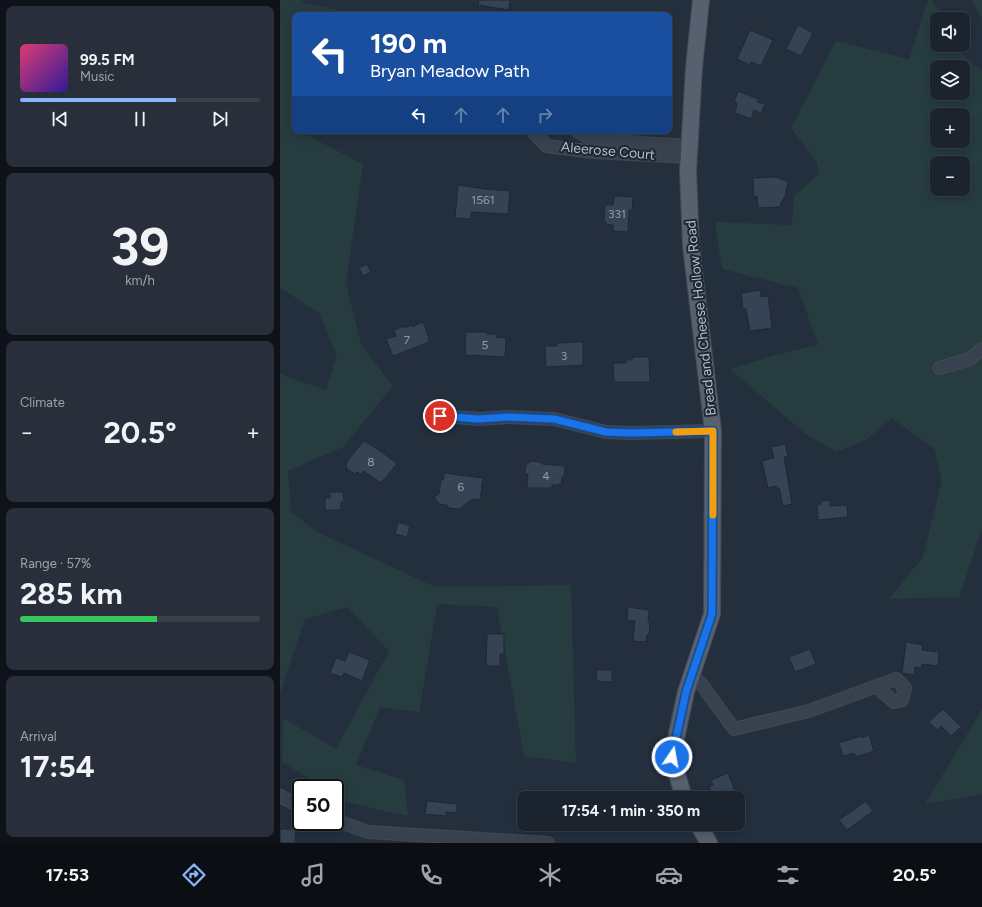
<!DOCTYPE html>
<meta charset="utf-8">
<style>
:root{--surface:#1b232e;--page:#282f3a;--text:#f1f3f6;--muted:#a0a4aa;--line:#39404a;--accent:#8ab4f8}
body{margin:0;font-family:Figtree,sans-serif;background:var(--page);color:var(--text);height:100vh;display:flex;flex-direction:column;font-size:15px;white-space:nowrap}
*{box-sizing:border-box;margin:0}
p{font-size:13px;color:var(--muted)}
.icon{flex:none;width:22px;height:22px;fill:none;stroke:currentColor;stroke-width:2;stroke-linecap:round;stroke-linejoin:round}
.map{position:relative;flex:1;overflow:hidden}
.details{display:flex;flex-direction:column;gap:6px;padding:6px;background:#0f1319;width:280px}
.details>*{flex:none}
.hud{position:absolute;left:12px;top:12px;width:380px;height:122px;border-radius:8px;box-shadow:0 2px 10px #0003,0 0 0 1px var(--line);background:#1a4fa0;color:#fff;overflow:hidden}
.controls{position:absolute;left:650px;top:12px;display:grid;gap:8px}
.controls a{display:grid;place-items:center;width:40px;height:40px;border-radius:8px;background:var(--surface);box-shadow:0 2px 10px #0003,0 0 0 1px var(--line);font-size:20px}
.speed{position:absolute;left:12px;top:779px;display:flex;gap:8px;font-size:20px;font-weight:700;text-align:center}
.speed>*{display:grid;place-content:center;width:52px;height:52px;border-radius:50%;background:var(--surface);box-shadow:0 2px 10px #0003,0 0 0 1px var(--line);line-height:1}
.speed .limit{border:2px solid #111;border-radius:6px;background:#fff;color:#111}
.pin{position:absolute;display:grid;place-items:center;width:34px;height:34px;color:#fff;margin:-17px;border:2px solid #fff;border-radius:50%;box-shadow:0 1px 4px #0007}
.me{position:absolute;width:44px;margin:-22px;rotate:12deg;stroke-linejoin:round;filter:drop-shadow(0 0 3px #0008)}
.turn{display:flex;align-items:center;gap:14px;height:84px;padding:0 12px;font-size:18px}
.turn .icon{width:52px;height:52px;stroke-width:2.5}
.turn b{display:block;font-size:28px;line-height:34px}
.lanes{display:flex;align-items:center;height:38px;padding:0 12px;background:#0003;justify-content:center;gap:20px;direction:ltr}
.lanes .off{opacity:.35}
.big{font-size:30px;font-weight:700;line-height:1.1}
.details .tile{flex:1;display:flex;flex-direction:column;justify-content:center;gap:6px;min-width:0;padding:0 14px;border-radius:8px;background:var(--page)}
.details .dial{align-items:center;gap:0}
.dial b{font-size:52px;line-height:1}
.song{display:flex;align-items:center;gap:12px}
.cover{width:48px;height:48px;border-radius:6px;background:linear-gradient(135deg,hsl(340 70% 55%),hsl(250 70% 35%))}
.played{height:4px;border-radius:2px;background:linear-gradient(90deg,var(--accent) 65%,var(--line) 65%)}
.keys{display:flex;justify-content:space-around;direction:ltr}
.heat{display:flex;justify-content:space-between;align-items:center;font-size:22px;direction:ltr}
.charge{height:6px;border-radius:3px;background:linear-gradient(90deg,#34c759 57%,var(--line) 0)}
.trip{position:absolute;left:237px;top:791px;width:228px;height:40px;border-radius:8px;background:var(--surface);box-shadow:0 2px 10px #0003,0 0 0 1px var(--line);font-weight:700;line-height:40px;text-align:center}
.menu{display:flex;height:64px;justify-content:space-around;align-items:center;background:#0b0e12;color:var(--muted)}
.menu .icon{width:28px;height:28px}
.menu .selected{color:var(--accent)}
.menu b{font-size:18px;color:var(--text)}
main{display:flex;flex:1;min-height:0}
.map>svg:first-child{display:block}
.green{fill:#263c3f;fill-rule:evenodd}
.building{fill:#364354;stroke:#1f2835}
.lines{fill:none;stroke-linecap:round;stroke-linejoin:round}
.minor-casing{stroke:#414a57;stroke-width:14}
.major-casing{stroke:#414a57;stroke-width:18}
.minor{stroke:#38414e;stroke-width:12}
.major{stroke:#56606e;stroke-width:16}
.route-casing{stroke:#114b97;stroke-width:10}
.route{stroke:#1a73e8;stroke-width:7}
.slow{stroke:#f59e0b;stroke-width:7}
.labels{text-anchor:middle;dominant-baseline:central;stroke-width:4;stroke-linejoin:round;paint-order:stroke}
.number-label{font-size:12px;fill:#929caa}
.street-label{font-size:14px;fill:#b4bcc9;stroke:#1d2633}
</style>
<main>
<section class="details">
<div class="tile">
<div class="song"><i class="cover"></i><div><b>99.5 FM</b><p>Music</p></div></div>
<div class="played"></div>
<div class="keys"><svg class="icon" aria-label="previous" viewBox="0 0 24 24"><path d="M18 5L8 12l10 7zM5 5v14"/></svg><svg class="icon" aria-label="pause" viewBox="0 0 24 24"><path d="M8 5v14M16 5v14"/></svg><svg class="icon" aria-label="next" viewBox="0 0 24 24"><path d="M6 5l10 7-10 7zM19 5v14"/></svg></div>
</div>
<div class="tile dial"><b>39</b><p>km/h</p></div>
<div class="tile"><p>Climate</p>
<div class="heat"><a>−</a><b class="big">20.5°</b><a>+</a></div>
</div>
<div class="tile"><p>Range · 57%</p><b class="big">285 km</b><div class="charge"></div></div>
<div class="tile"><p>Arrival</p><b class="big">17:54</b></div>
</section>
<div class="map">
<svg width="702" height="843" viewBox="0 0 702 843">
<rect width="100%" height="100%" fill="#242f3e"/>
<path class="green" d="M 0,0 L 21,0 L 24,3 L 82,15 L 15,15 L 15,103 L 11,127 L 15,129 L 15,131 L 19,131 L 83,164 L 66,283 L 81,345 L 113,386 L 63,447 L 8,471 L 11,512 L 37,532 L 155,587 L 291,585 L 296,763 L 244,756 L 217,607 L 157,604 L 139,712 L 100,707 L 76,765 L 124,780 L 128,816 L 66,802 L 55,795 L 55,788 L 44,788 L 2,762 L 3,718 L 56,749 L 109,651 L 67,607 L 25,619 L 0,693 L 0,374 L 46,390 L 57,356 L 39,313 L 0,288 Z
M 648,0 L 652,0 L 663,19 L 657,19 L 657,45 L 678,45 L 685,57 L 702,71 L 702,529 L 679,597 L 609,599 L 643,557 L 662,481 L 654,449 L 612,418 L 586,440 L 556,452 L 523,432 L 450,369 L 492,356 L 538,345 L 518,288 L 442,269 L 435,222 L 512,225 L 514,196 L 539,174 L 537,162 L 511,128 L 556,41 L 629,59 ZM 657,67 L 683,67 L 683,93 L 657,93 ZM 657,115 L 683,115 L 683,141 L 657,141 ZM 657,163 L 683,163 L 683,189 L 657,189 Z
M 692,0 L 702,0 L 702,18 Z
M 702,709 L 702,794 L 645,804 Z"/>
<path class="building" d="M 199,0 L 230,0 L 229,10 L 198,5 Z
M 518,25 L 533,33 L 521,56 L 506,49 Z
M 470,30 L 493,40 L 481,66 L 471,62 L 470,65 L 457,59 Z
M 458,91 L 478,99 L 477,102 L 485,104 L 481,113 L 474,110 L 471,119 L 455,113 L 457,103 L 454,102 Z
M 496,177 L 508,182 L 505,196 L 499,207 L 478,208 L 477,196 L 474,197 L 473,178 Z
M 178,185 L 205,189 L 230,191 L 228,214 L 191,212 L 191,219 L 175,218 Z
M 334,196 L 353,197 L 352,210 L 349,210 L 348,232 L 333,231 L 333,225 L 326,224 L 326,222 L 324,222 L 325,205 L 333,205 Z
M 87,264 L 91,272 L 83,276 L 79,268 Z
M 480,290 L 481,297 L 488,296 L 492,328 L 470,331 L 466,309 L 463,309 L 461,293 Z
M 143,322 L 149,339 L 148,340 L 149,342 L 113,356 L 106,339 L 116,336 L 114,330 L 123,326 L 124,328 L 132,325 L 132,327 Z
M 186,332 L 207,332 L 207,334 L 216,334 L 216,337 L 226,338 L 225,357 L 185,355 Z
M 303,342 L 303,365 L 266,367 L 265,346 L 277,346 L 277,343 Z
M 352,357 L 369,357 L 370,382 L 334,382 L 333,363 L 346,363 L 346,360 L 352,360 Z
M 84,441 L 102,452 L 117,464 L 101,483 L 84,471 L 81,474 L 77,472 L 75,474 L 67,469 L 66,465 L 68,460 Z
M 505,444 L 508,456 L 504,457 L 512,504 L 503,506 L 499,488 L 497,489 L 496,486 L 488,488 L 482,461 L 494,458 L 491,447 Z
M 249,461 L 260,462 L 262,464 L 285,466 L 284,477 L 282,477 L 281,484 L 279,484 L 279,485 L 272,485 L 272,488 L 247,488 L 248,474 L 245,474 L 246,464 L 248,464 Z
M 164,473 L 203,478 L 200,500 L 192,499 L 179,509 L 169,508 L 167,505 L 159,504 L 154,497 L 159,494 L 161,480 L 163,480 Z
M 50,492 L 63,492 L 64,502 L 61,502 L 61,510 L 45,510 L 45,498 L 50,498 Z
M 550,500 L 550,506 L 567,505 L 568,517 L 538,520 L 537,505 L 541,504 L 541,501 Z
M 118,522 L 130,526 L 127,537 L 115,534 Z
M 348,607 L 369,610 L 368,622 L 370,623 L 369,635 L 367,635 L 366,642 L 353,641 L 355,621 L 347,620 Z
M 207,634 L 224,634 L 224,654 L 220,654 L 220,666 L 206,666 Z
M 626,642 L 643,645 L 642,650 L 659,652 L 658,666 L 642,664 L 641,668 L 635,667 L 634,675 L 622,673 Z
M 530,649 L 536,664 L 515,672 L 509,657 Z
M 69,652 L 90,660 L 82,681 L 64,673 L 62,677 L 50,673 L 56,658 L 65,661 Z
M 317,670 L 332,670 L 332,682 L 316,681 Z
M 663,709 L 681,727 L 671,736 L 661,726 L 657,730 L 649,722 Z
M 589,735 L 594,751 L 576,757 L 574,753 L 563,756 L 559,743 L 581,736 L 582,738 Z
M 448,773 L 456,793 L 449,795 L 451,798 L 433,798 L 429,787 L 433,785 L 431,780 Z
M 147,801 L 177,804 L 176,813 L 166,812 L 166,816 L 145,814 Z
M 586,801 L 593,811 L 567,830 L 559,820 Z
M 0,829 L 16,829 L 15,843 L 0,843 Z"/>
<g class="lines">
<defs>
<path id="minor" d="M 255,131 L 254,133 L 267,146 L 314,152 L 408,157
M 297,131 L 314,140 L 409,146
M 659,368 L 690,359 L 702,349
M 149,415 L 199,419 L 228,417 L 274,419 L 326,432 L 351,433 L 433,431
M 412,675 L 422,685 L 454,729 L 529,711 L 616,679 L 625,688 L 622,700 L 614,702 L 596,686
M 0,796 L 21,807
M 55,820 L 88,832 L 268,843"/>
<path id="major" d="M 404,798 L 392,757 L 406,692 L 432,614 L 433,431 L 411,246 L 408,171 L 414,68 L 421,0
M 418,824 L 429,843"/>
</defs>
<use href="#minor" class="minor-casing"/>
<use href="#major" class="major-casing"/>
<use href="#minor" class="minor"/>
<use href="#major" class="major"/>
</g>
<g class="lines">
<defs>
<path id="route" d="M 160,416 L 198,419 L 228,417 L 274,419 L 326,432 L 351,433 L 433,431 L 432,614 L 406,692 L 392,757"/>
</defs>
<use href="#route" class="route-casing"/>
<use href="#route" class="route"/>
<path class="slow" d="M 396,432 L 433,431 L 433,515"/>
</g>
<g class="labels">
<g class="number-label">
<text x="203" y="200">1561</text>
<text x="337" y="214">331</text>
<text x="127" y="340">7</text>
<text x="205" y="345">5</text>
<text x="284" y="356">3</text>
<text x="91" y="462">8</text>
<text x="266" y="476">4</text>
<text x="181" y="487">6</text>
</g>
<g class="street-label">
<text transform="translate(328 151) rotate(5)">Aleerose Court</text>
<text transform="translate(421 318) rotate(-96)">Bread and Cheese Hollow Road</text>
</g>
</g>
</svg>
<div class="controls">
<a><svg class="icon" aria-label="sound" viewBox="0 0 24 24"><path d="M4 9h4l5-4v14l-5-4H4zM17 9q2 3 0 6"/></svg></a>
<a><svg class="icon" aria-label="layers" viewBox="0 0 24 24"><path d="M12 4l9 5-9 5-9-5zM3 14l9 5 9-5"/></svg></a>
<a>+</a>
<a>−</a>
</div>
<div class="speed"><div class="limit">50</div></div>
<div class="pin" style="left:160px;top:416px;background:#d93025"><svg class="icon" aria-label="arrive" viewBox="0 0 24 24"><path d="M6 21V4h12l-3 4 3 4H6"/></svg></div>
<svg class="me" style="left:392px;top:757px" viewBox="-20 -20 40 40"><circle r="17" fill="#1a73e8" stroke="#fff" stroke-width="3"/><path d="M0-11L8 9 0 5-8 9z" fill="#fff"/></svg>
<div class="trip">17:54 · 1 min · 350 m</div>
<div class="hud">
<div class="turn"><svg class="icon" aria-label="left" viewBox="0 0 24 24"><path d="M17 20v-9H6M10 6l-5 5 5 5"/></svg><div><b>190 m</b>Bryan Meadow Path</div></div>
<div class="lanes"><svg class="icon" aria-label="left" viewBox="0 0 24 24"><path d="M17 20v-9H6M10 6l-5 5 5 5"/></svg><svg class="icon off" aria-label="ahead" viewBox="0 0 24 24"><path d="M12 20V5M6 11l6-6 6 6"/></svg><svg class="icon off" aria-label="ahead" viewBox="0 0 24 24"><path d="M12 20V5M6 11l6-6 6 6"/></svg><svg class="icon off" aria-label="right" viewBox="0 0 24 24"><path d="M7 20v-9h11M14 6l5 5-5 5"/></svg></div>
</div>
</div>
</main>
<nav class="menu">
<b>17:53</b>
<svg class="icon selected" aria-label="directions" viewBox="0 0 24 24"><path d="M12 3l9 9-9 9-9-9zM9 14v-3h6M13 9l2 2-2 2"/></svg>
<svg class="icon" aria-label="music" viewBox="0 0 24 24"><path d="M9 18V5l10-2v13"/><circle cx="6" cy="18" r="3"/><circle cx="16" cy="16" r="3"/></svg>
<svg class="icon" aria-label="phone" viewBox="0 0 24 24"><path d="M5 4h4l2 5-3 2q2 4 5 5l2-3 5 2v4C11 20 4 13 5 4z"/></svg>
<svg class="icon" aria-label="climate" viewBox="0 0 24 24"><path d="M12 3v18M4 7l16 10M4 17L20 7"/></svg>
<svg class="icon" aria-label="car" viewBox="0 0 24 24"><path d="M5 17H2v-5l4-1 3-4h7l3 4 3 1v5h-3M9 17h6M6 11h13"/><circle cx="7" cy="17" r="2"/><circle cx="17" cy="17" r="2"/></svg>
<svg class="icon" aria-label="filters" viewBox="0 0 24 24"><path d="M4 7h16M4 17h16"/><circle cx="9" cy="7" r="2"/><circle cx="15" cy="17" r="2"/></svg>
<b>20.5°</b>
</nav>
